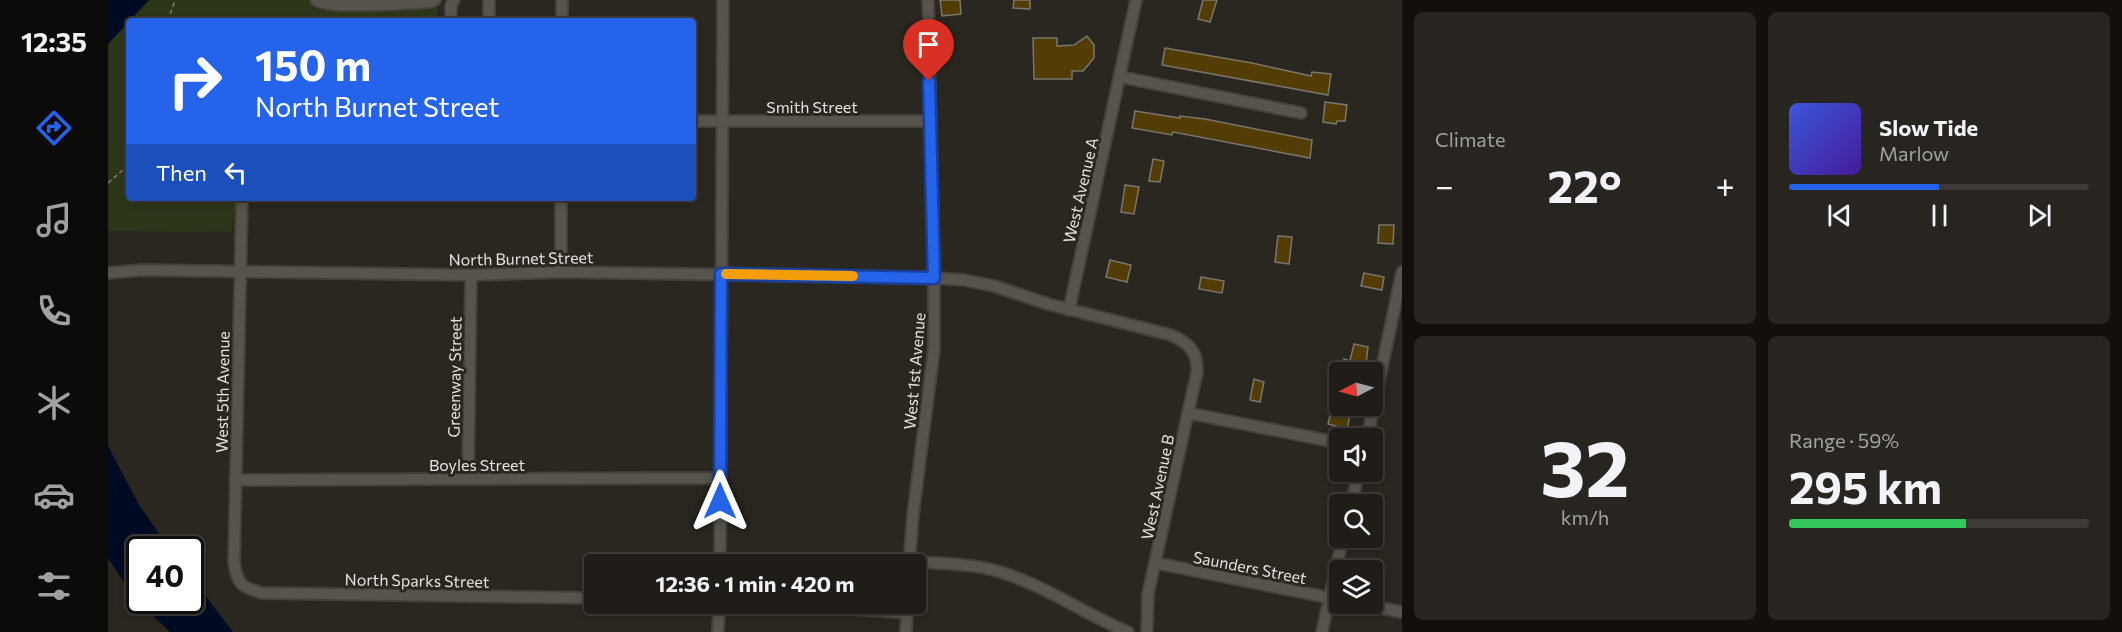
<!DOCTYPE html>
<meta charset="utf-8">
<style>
:root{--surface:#201c18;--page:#282521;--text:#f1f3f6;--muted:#a2a1a2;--line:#3d3a37;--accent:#2563eb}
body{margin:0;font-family:Commissioner,sans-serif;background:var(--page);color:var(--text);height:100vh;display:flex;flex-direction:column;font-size:22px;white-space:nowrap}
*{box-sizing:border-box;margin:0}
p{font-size:20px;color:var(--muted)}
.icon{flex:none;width:33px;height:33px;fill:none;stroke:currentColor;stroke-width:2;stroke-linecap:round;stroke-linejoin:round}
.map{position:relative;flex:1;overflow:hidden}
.panel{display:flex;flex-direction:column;gap:12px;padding:12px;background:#120f0d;width:720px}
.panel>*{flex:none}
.guide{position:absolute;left:18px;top:18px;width:570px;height:183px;border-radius:6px;box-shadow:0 3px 9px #0003,0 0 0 2px var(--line);background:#2563eb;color:#fff;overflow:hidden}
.needle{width:39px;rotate:264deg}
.fabs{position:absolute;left:1221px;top:362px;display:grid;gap:12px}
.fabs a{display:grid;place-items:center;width:54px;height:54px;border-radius:6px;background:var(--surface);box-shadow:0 3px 9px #0003,0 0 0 2px var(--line);font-size:30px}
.speed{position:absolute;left:18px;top:536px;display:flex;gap:12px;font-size:30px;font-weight:700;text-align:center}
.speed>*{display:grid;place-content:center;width:78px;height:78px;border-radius:50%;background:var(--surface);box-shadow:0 3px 9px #0003,0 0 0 2px var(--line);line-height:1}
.speed .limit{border:3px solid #111;border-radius:9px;background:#fff;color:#111}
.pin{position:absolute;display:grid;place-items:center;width:51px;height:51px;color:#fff;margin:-62px -26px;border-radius:50% 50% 50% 0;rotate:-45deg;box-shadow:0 0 6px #0007}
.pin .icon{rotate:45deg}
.me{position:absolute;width:66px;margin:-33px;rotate:0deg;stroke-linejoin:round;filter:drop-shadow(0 0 4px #0008)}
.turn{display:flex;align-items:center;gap:21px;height:126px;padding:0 30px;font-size:27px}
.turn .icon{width:78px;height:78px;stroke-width:2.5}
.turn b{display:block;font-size:42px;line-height:51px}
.then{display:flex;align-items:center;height:57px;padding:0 30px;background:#0003;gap:12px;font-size:22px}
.big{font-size:45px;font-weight:700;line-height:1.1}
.panel .widget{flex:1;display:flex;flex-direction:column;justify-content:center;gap:9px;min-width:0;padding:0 21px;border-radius:9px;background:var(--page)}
.panel .dial{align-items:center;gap:0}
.dial b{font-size:78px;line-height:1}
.song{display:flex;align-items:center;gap:18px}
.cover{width:72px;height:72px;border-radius:9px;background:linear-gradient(135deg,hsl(230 70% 55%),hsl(260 70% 35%))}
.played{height:6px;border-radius:3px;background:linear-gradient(90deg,var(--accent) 50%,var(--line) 50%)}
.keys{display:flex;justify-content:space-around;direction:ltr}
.heat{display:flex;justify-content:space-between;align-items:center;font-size:33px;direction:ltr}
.charge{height:9px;border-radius:4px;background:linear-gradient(90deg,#34c759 59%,var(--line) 0)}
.panel .tiles{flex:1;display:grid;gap:12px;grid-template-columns:repeat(2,1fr)}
.trip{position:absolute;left:476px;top:554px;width:342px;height:60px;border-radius:6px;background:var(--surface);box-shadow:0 3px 9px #0003,0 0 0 2px var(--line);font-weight:700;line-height:60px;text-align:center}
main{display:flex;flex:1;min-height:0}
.tab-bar{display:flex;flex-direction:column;width:108px;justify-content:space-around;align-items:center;background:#0d0b0a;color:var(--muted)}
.tab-bar .icon{width:42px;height:42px}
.tab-bar .selected{color:var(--accent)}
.tab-bar b{font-size:27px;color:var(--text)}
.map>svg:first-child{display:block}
.green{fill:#2c371a}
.water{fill:#000b23}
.building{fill:#533d05;stroke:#7a776f;stroke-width:1.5}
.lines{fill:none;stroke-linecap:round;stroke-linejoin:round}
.minor-casing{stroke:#45423d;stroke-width:14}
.path{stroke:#807d78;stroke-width:1.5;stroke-dasharray:4.5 3;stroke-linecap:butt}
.minor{stroke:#58544d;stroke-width:10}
.route-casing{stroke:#184099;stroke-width:15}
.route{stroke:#2563eb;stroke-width:10}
.slow{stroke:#f59e0b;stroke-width:10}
.labels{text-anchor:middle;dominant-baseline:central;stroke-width:6;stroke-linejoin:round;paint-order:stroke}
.street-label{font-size:16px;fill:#e5e3df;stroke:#2a2620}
</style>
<main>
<nav class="tab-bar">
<b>12:35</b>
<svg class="icon selected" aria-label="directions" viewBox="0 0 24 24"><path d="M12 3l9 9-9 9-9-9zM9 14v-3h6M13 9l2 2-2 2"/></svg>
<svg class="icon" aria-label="music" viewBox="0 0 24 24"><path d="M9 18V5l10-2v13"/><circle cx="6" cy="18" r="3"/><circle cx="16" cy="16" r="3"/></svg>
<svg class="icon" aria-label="phone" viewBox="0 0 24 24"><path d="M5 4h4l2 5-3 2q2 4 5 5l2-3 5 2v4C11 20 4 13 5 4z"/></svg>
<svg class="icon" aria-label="climate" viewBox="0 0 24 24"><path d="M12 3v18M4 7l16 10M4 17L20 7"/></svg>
<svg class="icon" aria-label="car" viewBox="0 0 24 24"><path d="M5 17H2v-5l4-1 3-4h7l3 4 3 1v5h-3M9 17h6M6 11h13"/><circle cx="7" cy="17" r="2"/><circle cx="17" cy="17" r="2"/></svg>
<svg class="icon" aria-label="filters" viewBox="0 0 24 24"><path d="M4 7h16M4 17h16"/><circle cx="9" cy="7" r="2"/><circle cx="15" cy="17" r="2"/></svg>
</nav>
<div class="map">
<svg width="1294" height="632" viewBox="0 0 1294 632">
<rect width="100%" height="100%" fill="#2a2620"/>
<path class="green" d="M 41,0 L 330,0 L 329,21 L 21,21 L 21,198 L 128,198 L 124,232 L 0,231 L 0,44 Z"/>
<path class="water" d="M 0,0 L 41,0 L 0,44 Z
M 0,446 L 31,505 L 62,549 L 32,549 L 32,600 L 82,600 L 83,577 L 125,632 L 62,632 L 27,599 L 0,558 Z"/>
<path class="building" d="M 832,0 L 852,0 L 853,14 L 834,16 Z
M 906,0 L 922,0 L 922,9 L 905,8 Z
M 1095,0 L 1109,0 L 1102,22 L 1090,19 Z
M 979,36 L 986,45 L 986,58 L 975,71 L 964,71 L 964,79 L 926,79 L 925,38 L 949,38 L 949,46 L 966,45 Z
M 1057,48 L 1144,63 L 1203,76 L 1204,72 L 1223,74 L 1220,95 L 1054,65 Z
M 1217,102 L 1239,105 L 1237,121 L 1229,121 L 1228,124 L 1215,122 Z
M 1027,111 L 1072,118 L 1072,116 L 1097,119 L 1204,140 L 1202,158 L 1065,132 L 1064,135 L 1024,128 Z
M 1045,159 L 1056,161 L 1052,182 L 1041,181 Z
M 1017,185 L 1031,187 L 1026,214 L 1013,212 Z
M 1271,225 L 1286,225 L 1285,244 L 1270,243 Z
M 1170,236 L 1184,237 L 1181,264 L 1167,262 Z
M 1002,260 L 1023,265 L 1019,282 L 998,277 Z
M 1256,273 L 1276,277 L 1274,290 L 1253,286 Z
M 1093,277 L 1116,281 L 1114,293 L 1091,289 Z
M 1246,344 L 1260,347 L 1257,372 L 1233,369 L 1236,359 L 1242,361 Z
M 1146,379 L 1156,382 L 1152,402 L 1142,400 Z
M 1223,411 L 1242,415 L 1239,429 L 1220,424 Z"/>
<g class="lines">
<defs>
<path id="minor" d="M 208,0 C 219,10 302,3 322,2 L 327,0
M 381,0 L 381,21
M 343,21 L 343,5 L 346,0
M 454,21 L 454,0
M 1013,77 L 1193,113
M 585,121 L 822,121
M 134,198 L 126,562 C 129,584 133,587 154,593 L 486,598
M 453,198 L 453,272
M 0,273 L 33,270 L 363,275 L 453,272 L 826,278 L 856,280 L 886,286 L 940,304 L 1063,335 C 1081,343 1090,352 1089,372 L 1040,594 L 1039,632
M 961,310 L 1028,0
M 1080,413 L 1232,443
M 1259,438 L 1294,272
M 360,479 L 363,275
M 127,480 L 612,478
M 1243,504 L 1251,471
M 801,561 C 830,564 861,563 889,571 C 935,584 976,614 1020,632
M 1048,563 L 1232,600
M 612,564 L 615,0
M 801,564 L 805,515 L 826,349 L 826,278 L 820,0
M 664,603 L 799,613
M 1247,603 L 1294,612
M 610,632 L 611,603
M 798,632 L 799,603
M 1214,632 L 1235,537"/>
</defs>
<use href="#minor" class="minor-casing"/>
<path class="path" d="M 61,18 L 68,21
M 60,21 L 67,0
M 254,21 L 254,14
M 0,183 L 15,170 L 21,161"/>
<use href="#minor" class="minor"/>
</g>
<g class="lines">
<defs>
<path id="route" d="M 612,501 L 613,274 L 826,278 L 821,81"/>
</defs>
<use href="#route" class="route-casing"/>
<use href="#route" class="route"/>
<path class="slow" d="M 618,274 L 745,276"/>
</g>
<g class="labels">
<g class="street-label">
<text x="704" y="106">Smith Street</text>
<text transform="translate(972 190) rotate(-77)">West Avenue A</text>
<text transform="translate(413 258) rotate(-1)">North Burnet Street</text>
<text transform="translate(806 371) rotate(-85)">West 1st Avenue</text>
<text transform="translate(346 377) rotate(-89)">Greenway Street</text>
<text transform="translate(114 392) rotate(-89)">West 5th Avenue</text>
<text x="369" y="464">Boyles Street</text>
<text transform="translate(1049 487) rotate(-78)">West Avenue B</text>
<text transform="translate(1142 567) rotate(11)">Saunders Street</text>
<text transform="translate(309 580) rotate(1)">North Sparks Street</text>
</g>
</g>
</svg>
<div class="fabs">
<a><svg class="needle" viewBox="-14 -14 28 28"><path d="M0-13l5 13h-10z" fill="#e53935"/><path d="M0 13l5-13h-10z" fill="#a2a1a2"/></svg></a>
<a><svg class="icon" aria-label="sound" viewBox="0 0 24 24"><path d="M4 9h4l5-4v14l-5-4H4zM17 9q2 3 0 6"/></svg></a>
<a><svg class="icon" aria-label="search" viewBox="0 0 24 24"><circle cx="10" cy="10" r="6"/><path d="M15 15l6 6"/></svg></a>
<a><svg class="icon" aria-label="layers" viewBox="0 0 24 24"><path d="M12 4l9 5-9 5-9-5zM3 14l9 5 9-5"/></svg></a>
</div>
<div class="speed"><div class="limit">40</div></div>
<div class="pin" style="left:821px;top:81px;background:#d93025"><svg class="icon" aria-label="arrive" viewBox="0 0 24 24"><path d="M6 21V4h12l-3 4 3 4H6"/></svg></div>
<svg class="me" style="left:612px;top:501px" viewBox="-20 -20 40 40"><path d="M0-17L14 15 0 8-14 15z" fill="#2563eb" stroke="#fff" stroke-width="4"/></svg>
<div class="trip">12:36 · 1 min · 420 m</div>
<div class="guide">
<div class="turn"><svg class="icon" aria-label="right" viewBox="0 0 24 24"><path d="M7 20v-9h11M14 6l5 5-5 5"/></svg><div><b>150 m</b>North Burnet Street</div></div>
<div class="then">Then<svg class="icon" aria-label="left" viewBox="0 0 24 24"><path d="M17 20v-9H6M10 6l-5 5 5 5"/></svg></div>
</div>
</div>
<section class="panel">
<div class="tiles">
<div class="widget"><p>Climate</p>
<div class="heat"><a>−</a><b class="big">22°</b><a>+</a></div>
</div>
<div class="widget">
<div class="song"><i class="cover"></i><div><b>Slow Tide</b><p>Marlow</p></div></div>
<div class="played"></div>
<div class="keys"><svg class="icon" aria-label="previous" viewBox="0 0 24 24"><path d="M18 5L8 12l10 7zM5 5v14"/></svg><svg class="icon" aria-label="pause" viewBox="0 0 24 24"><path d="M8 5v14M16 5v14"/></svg><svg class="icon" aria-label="next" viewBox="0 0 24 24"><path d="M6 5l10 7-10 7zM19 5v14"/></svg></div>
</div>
<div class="widget dial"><b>32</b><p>km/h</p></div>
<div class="widget"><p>Range · 59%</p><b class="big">295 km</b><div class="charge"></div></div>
</div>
</section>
</main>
